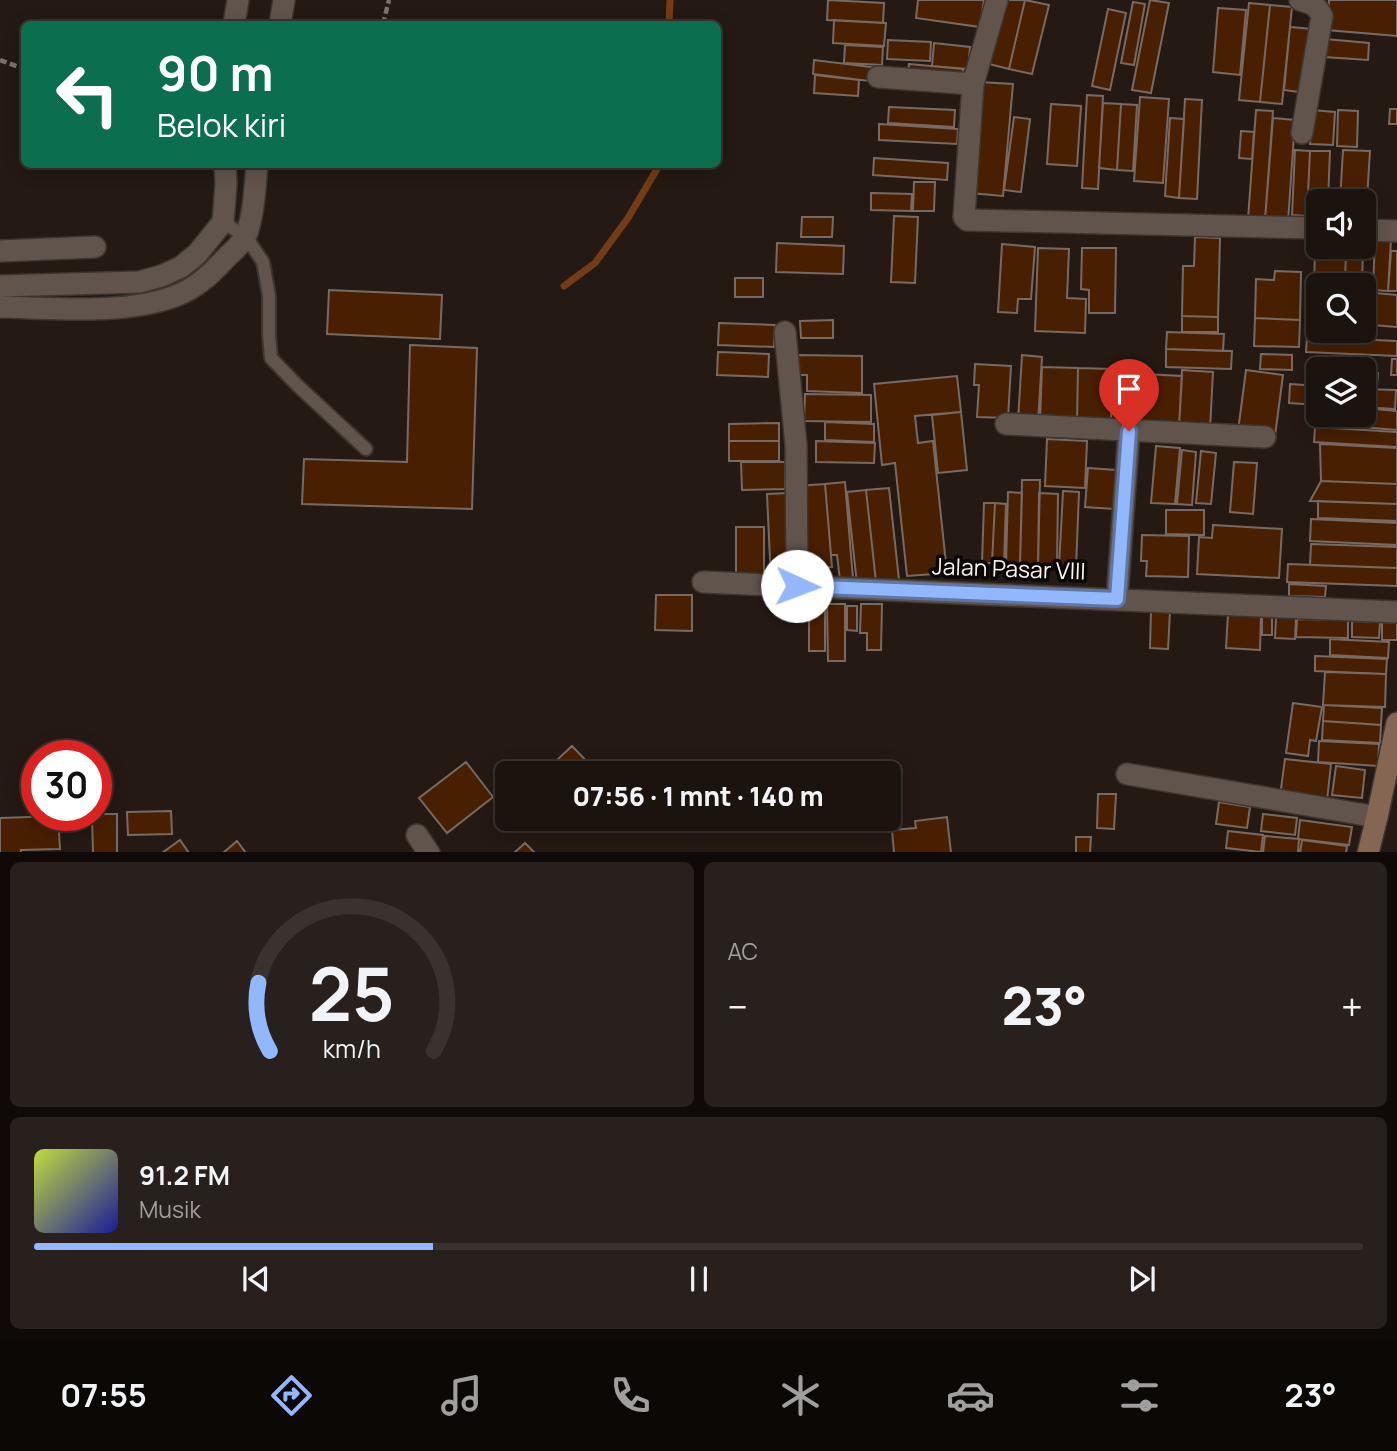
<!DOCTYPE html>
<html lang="id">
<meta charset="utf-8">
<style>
:root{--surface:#1b130e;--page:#28201c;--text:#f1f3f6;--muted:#a09e9e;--line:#39322e;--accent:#92b7fd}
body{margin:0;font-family:Manrope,sans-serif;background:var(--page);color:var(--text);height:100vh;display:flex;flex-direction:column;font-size:26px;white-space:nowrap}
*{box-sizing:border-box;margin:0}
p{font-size:23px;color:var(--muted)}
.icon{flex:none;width:38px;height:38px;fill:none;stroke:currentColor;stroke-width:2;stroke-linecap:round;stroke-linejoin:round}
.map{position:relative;height:852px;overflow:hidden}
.side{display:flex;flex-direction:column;gap:10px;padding:10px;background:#0f0a08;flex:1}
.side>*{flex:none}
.hud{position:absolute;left:21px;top:21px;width:700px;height:147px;border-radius:10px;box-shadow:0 4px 18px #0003,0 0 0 2px var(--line);background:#0b6e4f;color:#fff;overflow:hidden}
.fabs{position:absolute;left:1306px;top:189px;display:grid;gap:14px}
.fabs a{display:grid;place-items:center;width:70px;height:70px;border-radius:10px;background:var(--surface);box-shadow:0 4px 18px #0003,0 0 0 2px var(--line);font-size:35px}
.speed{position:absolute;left:21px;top:740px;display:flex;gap:14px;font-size:35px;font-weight:700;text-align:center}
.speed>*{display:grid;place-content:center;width:91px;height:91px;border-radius:50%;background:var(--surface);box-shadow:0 4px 18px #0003,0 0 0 2px var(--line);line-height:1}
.speed .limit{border:10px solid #d22;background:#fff;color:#111}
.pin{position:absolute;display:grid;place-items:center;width:60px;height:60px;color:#fff;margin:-72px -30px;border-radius:50% 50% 50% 0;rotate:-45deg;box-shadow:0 0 7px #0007}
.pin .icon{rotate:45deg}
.me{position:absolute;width:77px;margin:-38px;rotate:92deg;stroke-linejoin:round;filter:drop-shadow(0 0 5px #0008)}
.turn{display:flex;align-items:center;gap:24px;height:147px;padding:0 21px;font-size:32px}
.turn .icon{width:91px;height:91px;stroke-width:2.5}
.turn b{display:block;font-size:49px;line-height:60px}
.big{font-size:52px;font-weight:800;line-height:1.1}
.side .tile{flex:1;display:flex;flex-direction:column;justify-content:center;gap:10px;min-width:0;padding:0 24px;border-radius:10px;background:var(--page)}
.side .dial{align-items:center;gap:0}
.dial svg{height:182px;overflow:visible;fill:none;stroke:var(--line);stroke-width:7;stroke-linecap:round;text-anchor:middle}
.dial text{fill:var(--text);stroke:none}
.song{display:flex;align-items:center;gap:21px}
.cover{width:84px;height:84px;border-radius:10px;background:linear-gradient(135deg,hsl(70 70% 55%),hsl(240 70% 35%))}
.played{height:7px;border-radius:4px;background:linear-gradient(90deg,var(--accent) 30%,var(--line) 30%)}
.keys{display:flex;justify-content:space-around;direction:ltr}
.heat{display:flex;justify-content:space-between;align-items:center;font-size:38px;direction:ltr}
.side .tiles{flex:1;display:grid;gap:10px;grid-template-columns:1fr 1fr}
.tile:last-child{grid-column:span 2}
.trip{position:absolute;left:495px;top:761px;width:406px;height:70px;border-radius:10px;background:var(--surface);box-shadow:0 4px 18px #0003,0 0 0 2px var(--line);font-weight:800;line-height:70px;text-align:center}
.menu{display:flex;height:112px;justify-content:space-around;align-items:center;background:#0b0806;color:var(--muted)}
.menu .icon{width:49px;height:49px}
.menu .active{color:var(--accent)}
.menu b{font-size:32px;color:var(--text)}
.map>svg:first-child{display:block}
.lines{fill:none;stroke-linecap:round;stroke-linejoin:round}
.stream{stroke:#733c14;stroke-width:7}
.building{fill:#481f01;stroke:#786a62;stroke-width:2}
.service-casing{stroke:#3d3531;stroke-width:16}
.minor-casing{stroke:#3d3531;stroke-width:24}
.secondary-casing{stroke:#3d3531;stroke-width:24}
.path{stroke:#7d736d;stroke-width:4.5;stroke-dasharray:7 3.5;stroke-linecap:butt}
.service{stroke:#61544c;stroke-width:12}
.minor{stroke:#61544c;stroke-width:21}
.secondary{stroke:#846653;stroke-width:21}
.route-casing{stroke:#5f77a4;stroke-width:18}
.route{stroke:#92b7fd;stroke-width:12}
.labels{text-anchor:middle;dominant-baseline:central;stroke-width:7;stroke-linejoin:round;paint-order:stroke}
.street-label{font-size:23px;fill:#fbf3ee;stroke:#0a0604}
</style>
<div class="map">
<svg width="1397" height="853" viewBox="0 0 1397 853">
<rect width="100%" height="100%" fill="#241913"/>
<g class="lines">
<path class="stream" d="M 669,24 L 670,0
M 564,286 L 595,263 L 628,218 L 660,164"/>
</g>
<path class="building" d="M 828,0 L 884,3 L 883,23 L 827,20 Z
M 918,0 L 984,0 L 980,27 L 916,18 Z
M 1004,0 L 1025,0 L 1009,69 L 989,64 Z
M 1025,0 L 1049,5 L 1032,74 L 1009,69 Z
M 1150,0 L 1169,3 L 1151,93 L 1132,90 Z
M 1329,0 L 1397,0 L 1397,36 L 1327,30 Z
M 1133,2 L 1145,4 L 1134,65 L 1121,63 Z
M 1249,3 L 1270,5 L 1260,102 L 1239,100 Z
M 1270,5 L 1292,7 L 1282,104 L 1260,102 Z
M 1218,8 L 1246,10 L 1240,75 L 1213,72 Z
M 1108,9 L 1126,13 L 1110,90 L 1092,86 Z
M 834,20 L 886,23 L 884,46 L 833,43 Z
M 1290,27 L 1313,29 L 1306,93 L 1284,90 Z
M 1325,39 L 1369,43 L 1368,60 L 1324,57 Z
M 888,40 L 931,42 L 930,61 L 887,59 Z
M 934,43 L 970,47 L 968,69 L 932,66 Z
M 845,45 L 883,47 L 882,65 L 844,63 Z
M 814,60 L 879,68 L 877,82 L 813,74 Z
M 909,64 L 963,69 L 962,82 L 907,77 Z
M 815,75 L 859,80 L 858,96 L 814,93 Z
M 979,82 L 1013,84 L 1003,196 L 970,193 Z
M 1087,95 L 1103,96 L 1098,189 L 1082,188 Z
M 1140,97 L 1169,99 L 1163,183 L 1134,181 Z
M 1185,99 L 1202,100 L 1197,199 L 1179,198 Z
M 1103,103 L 1121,104 L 1117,170 L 1099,168 Z
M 1051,104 L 1081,106 L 1077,166 L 1047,164 Z
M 1121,104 L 1137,105 L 1133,171 L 1117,170 Z
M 889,107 L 955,110 L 954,127 L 888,123 Z
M 1390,109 L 1397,109 L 1397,124 L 1389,124 Z
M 1256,110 L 1273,111 L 1265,220 L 1248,219 Z
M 1312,110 L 1335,112 L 1333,145 L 1310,144 Z
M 1338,110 L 1358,111 L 1357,147 L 1337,146 Z
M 1014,117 L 1030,119 L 1021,192 L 1004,190 Z
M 1170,118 L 1184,119 L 1179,198 L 1165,196 Z
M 1273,118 L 1295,120 L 1288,222 L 1265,220 Z
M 879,124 L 958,129 L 957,144 L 879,140 Z
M 1241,131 L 1254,132 L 1252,159 L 1239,158 Z
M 1295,150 L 1310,151 L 1307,216 L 1292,215 Z
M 1343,150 L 1370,151 L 1366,215 L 1363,215 L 1363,201 L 1340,201 Z
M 1310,151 L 1330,151 L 1328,201 L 1318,201 L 1318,216 L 1307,216 Z
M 874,158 L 948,163 L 947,180 L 873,175 Z
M 914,182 L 935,182 L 934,211 L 913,211 Z
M 871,193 L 912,194 L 911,211 L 871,210 Z
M 894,216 L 918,217 L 915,283 L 891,282 Z
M 802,217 L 833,217 L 832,237 L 801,237 Z
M 1195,237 L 1220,238 L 1218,317 L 1182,316 L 1183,266 L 1194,266 Z
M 1375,238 L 1391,240 L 1388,291 L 1373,290 Z
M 777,243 L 844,246 L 843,274 L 776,272 Z
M 1002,244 L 1035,247 L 1031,299 L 1018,299 L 1017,313 L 998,312 Z
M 1038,248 L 1069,249 L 1067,298 L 1086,299 L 1085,333 L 1035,331 Z
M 1082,248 L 1116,248 L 1115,313 L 1089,313 L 1089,290 L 1081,289 Z
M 1315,248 L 1346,249 L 1345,285 L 1314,286 Z
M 1346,249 L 1363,249 L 1362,285 L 1345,285 Z
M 1391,251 L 1397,251 L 1397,291 L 1388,291 Z
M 1275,271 L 1301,272 L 1300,320 L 1255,318 L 1256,279 L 1274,280 Z
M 735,278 L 763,278 L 763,297 L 735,297 Z
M 329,290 L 442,295 L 440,339 L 327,334 Z
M 1363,292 L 1375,293 L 1372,325 L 1363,325 Z
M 1375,293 L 1397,295 L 1397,327 L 1372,325 Z
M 1182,316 L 1218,317 L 1218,332 L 1182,332 Z
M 1255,318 L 1300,320 L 1299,347 L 1254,346 Z
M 833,320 L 833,338 L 801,338 L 800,321 Z
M 719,323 L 775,325 L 774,347 L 718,345 Z
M 1167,332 L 1224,334 L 1223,351 L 1166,349 Z
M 1307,337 L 1397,341 L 1397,356 L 1306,352 Z
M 410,345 L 477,348 L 472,509 L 302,504 L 304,459 L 407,462 Z
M 1166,349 L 1232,351 L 1231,369 L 1166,367 Z
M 718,352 L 769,354 L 768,377 L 717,375 Z
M 1261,354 L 1292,355 L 1292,370 L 1260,369 Z
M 797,355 L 862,356 L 862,393 L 807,391 L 807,375 L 797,375 Z
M 1022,355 L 1042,357 L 1038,422 L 1018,421 Z
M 1392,359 L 1397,359 L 1397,375 L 1391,375 Z
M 975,364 L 1011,366 L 1008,418 L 977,417 L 979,385 L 974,385 Z
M 1126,366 L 1144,366 L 1141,424 L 1124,422 Z
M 1042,367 L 1078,368 L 1077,422 L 1040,421 Z
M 1078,368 L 1112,369 L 1111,422 L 1077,422 Z
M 1182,370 L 1213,372 L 1210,429 L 1179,427 Z
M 1246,370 L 1283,375 L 1275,436 L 1238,431 Z
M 1306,370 L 1318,370 L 1318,385 L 1305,384 Z
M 1363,373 L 1378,373 L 1377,388 L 1363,387 Z
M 1144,374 L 1182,376 L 1179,427 L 1141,424 Z
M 957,376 L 961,412 L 915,416 L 918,443 L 933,441 L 947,573 L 907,576 L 895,463 L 882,465 L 874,384 Z
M 1290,384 L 1318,386 L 1318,405 L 1289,403 Z
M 1363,389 L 1396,390 L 1395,409 L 1363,407 Z
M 805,394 L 871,395 L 871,422 L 804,421 Z
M 1363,408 L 1397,411 L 1397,430 L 1337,425 L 1338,415 L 1363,415 Z
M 961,412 L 967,470 L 938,473 L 932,415 Z
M 825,422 L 874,424 L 874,442 L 825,440 Z
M 779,423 L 779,441 L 729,441 L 729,424 Z
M 1315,427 L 1397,432 L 1397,447 L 1314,442 Z
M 1047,439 L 1087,441 L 1085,488 L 1045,486 Z
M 729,441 L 779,441 L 779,461 L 729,461 Z
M 816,441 L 875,443 L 874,463 L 816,462 Z
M 1320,444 L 1397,448 L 1397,484 L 1321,481 Z
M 1156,446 L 1180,448 L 1175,504 L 1151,503 Z
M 1182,450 L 1196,452 L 1192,505 L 1177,504 Z
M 1201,451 L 1216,453 L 1211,504 L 1196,503 Z
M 741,462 L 785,462 L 785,489 L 742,490 Z
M 1234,462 L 1257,463 L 1253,514 L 1230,512 Z
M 1088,468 L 1116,470 L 1114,509 L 1085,507 Z
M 1022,480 L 1040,480 L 1038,566 L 1020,565 Z
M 1321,481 L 1397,484 L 1397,504 L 1310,501 Z
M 845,482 L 853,579 L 840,580 L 837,555 L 831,555 L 825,484 Z
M 825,484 L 832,567 L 821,568 L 822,579 L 806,580 L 797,486 Z
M 889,488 L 899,580 L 876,582 L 866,490 Z
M 866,490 L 876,582 L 857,584 L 847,492 Z
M 1063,491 L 1079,492 L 1076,568 L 1059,567 Z
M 1008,492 L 1022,493 L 1020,565 L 1006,565 Z
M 789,493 L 792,580 L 771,581 L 767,494 Z
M 1039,493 L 1058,494 L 1057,566 L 1038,566 Z
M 1318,501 L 1397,504 L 1397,521 L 1318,518 Z
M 984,503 L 995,503 L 992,563 L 982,563 Z
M 995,503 L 1006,504 L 1004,564 L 992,563 Z
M 1166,510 L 1204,510 L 1204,535 L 1166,534 Z
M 1311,519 L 1397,523 L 1397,545 L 1310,541 Z
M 1213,525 L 1282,529 L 1279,578 L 1197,574 L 1199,537 L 1212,538 Z
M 736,527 L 764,527 L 764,578 L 736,578 Z
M 1142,535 L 1189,536 L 1188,577 L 1146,576 L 1147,561 L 1141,561 Z
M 1311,544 L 1397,547 L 1397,568 L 1310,565 Z
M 1288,564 L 1397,568 L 1397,586 L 1287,582 Z
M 1289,584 L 1326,586 L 1325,597 L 1289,596 Z
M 656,595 L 692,595 L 692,631 L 655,630 Z
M 827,604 L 845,604 L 845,661 L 828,661 Z
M 861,604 L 882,604 L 881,650 L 867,650 L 867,633 L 860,633 Z
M 847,606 L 857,606 L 857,631 L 847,630 Z
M 809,608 L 825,608 L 825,651 L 809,651 Z
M 1151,611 L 1170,612 L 1168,649 L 1150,648 Z
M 1228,614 L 1261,615 L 1260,650 L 1226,648 Z
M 1262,616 L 1272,616 L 1272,635 L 1262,635 Z
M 1276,617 L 1296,618 L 1295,639 L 1275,638 Z
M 1297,619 L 1348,620 L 1348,638 L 1296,637 Z
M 1352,621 L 1380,622 L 1379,638 L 1352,637 Z
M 1382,622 L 1397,623 L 1397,640 L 1382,640 Z
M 1330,639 L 1389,642 L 1388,658 L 1330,655 Z
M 1315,656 L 1387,659 L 1386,674 L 1315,671 Z
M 1325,672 L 1386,674 L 1385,707 L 1323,705 Z
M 1293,703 L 1322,707 L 1316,741 L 1310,740 L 1308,756 L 1286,753 Z
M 1324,705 L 1382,708 L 1381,725 L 1323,721 Z
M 1323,721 L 1381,725 L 1380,743 L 1322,740 Z
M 1319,741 L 1379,744 L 1378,766 L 1318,762 Z
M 572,746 L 597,772 L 595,774 L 542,774 Z
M 1285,759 L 1331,764 L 1327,801 L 1280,796 Z
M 466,762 L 493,797 L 447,833 L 419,798 Z
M 1336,766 L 1365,770 L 1362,798 L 1332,795 Z
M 1098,794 L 1116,794 L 1114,829 L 1097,828 Z
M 1219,802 L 1250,807 L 1247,828 L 1216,824 Z
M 171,811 L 172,834 L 128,835 L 127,812 Z
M 96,814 L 117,814 L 117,853 L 93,853 L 92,816 L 96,816 Z
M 1263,814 L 1297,818 L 1295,835 L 1261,831 Z
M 58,816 L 60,849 L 21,850 L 21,853 L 0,853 L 0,818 Z
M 947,817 L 951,853 L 894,853 L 892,830 L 916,828 L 915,821 Z
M 1300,820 L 1352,827 L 1349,845 L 1298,839 Z
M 1228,831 L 1263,835 L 1261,852 L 1226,848 Z
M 1265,836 L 1299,839 L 1298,853 L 1263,853 Z
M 1076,837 L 1091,837 L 1090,853 L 1076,853 Z
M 180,840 L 189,853 L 162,853 Z
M 1302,840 L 1347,846 L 1346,853 L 1300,853 Z
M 237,841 L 246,853 L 223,853 Z
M 525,843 L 535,853 L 514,853 Z"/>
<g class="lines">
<defs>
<path id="service" d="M 223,222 L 246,237 L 263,262 L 269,296 L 269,334 L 271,358 L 297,385 L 366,449"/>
<path id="minor" d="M 997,0 L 973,84 L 964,217 L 967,220 L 1318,228
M 1300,0 C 1311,3 1317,5 1322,16 L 1302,133
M 234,24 L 238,0
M 280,24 L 284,0
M 878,77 L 973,84
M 1363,230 L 1397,231
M 0,251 L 95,247
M 0,286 L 139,282 L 161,276 L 181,267 L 197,254 L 223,222 L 226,184 L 225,164
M 0,307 C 56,308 141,317 190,289 C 202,282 213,272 222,262 C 230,253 243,244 247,233 C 254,212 255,187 257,164
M 785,332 L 796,445 L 797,586
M 1006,424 L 1265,437
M 703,582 L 1397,612
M 1117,599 L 1129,431
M 1127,774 L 1377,817
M 417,835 L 429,853"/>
<path id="secondary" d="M 1368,853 L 1377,817 L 1397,723"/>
</defs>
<use href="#service" class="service-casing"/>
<use href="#minor" class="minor-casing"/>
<use href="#secondary" class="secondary-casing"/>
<path class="path" d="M 383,24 L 389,0
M 0,60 L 24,69"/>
<use href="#service" class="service"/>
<use href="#minor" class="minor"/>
<use href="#secondary" class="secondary"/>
</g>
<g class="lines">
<defs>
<path id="route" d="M 797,586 L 1117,599 L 1129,431"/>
</defs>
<use href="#route" class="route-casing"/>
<use href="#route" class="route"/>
</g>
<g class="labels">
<g class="street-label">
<text transform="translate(1009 568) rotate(2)">Jalan Pasar VIII</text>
</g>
</g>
</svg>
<div class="fabs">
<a><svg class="icon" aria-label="sound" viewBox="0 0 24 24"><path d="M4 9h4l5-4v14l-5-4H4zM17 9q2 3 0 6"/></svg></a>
<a><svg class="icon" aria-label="search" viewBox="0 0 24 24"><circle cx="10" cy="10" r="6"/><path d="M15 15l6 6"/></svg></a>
<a><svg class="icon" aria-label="layers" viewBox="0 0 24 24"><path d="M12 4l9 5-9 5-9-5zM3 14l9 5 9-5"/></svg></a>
</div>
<div class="speed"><div class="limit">30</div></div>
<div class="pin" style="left:1129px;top:431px;background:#d93025"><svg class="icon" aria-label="arrive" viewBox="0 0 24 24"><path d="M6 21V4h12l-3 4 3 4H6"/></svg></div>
<svg class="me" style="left:797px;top:586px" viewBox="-20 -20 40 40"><circle r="19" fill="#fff"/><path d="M0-13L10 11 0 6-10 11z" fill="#92b7fd"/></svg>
<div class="trip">07:56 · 1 mnt · 140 m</div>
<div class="hud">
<div class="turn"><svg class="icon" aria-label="left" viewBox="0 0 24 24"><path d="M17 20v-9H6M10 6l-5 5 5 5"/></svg><div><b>90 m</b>Belok kiri</div></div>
</div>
</div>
<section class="side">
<div class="tiles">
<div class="tile dial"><svg viewBox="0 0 100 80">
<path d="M14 69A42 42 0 1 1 86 69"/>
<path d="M14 69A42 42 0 0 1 9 39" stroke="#92b7fd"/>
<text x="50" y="56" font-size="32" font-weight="700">25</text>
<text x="50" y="72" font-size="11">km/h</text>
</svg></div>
<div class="tile"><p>AC</p>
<div class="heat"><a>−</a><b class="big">23°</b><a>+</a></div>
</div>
<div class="tile">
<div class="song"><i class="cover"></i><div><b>91.2 FM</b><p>Musik</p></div></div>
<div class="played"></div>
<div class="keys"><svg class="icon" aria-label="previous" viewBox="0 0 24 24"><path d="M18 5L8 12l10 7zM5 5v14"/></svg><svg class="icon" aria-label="pause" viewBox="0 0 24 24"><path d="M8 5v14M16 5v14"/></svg><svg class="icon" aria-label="next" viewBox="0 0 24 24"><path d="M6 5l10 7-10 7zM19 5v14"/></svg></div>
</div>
</div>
</section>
<nav class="menu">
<b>07:55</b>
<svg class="icon active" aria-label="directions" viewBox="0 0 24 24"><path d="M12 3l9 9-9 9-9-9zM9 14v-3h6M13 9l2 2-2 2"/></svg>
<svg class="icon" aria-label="music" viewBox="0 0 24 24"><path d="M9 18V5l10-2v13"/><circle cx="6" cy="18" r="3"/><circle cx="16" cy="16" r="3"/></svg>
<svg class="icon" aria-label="phone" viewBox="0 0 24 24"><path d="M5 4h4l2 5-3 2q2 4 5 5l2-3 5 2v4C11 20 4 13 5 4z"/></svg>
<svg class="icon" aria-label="climate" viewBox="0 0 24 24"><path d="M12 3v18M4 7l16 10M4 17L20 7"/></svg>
<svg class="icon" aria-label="car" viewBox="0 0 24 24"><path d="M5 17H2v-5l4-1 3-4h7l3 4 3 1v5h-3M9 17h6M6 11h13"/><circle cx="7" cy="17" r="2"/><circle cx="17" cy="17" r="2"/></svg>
<svg class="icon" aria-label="filters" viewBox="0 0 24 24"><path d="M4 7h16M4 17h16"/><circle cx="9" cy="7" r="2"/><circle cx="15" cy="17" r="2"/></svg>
<b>23°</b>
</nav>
